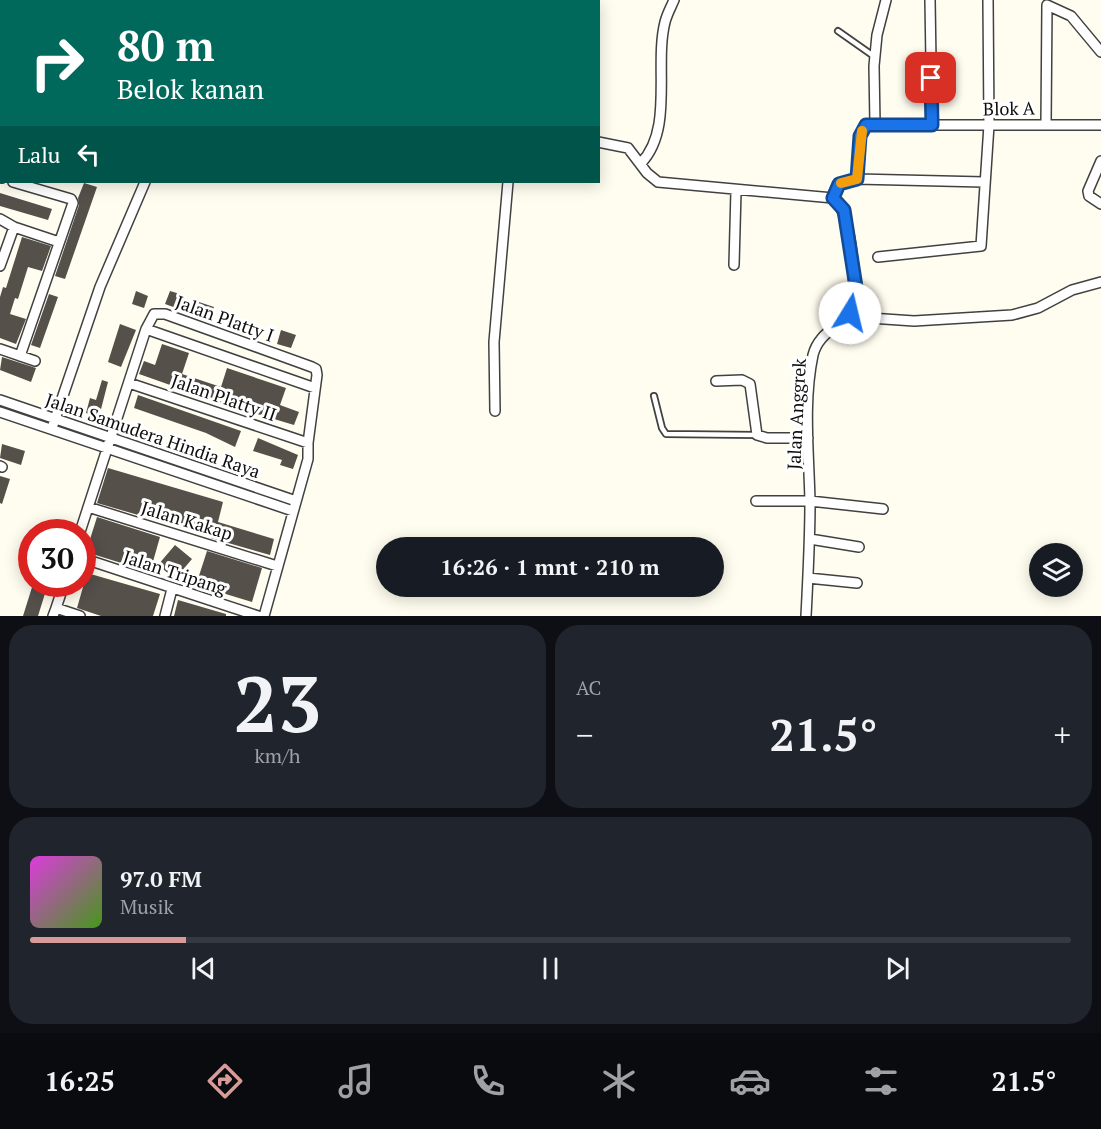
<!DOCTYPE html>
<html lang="id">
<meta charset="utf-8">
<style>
:root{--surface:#171b24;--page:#20242c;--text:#f1f3f6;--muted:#9ea1a6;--line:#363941;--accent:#d99b9a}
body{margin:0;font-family:"PT Serif",serif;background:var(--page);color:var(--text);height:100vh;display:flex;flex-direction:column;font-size:22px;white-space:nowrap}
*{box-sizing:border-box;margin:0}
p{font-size:20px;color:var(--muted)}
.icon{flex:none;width:33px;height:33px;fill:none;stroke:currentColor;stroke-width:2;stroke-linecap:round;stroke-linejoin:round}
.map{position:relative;height:616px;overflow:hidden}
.sheet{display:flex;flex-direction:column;gap:9px;padding:9px;background:#0d0f14;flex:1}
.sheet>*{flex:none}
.banner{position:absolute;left:0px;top:0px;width:600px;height:183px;box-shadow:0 3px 15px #0003;background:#00695c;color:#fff;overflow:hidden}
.tools{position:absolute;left:1029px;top:543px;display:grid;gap:12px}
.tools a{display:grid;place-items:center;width:54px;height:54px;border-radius:50%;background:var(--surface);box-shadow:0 3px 15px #0003;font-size:30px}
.speed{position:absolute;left:18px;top:519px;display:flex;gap:12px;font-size:30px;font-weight:700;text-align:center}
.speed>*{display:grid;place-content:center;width:78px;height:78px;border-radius:50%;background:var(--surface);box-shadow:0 3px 15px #0003;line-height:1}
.speed .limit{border:9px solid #d22;background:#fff;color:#111}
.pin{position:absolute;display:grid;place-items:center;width:51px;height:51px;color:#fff;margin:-26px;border-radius:12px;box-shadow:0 3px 9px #0006}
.me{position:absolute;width:66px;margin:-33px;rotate:9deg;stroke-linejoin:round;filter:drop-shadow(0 0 4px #0008)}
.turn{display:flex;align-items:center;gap:21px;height:126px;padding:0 18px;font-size:27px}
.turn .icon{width:78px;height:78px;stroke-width:2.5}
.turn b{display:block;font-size:42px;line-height:51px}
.then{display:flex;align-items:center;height:57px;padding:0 18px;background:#0003;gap:12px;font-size:22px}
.big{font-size:45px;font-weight:600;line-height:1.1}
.sheet .tile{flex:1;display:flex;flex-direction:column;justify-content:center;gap:9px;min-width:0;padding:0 21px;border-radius:24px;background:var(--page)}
.sheet .dial{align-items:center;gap:0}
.dial b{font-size:78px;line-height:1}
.song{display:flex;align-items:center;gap:18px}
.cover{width:72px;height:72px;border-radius:9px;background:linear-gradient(135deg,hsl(300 70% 55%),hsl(100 70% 35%))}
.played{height:6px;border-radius:3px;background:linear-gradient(90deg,var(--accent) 15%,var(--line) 15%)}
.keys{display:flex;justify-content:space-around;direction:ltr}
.heat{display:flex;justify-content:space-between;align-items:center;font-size:33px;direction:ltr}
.sheet .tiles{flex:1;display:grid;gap:9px;grid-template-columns:1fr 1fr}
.tile:last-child{grid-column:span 2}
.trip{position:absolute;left:376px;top:537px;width:348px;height:60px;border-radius:30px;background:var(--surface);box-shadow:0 3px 15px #0003;font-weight:600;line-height:60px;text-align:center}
.dock{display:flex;height:96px;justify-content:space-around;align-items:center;background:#090b0e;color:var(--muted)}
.dock .icon{width:42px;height:42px}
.dock .on{color:var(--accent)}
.dock b{font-size:27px;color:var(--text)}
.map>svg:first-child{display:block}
.building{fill:#56504b}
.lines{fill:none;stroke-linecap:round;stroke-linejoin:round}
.service-casing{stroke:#414141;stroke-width:8}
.minor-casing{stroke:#414141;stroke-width:12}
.service{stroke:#fff;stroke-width:4.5}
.minor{stroke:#fff;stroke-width:9}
.route-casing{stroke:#114b97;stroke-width:15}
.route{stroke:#1a73e8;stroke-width:10}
.slow{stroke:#f59e0b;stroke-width:10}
.labels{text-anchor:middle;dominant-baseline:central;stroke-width:6;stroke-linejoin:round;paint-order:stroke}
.street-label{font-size:18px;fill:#0e0e0e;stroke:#fff}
</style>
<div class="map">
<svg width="1101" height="616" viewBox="0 0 1101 616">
<rect width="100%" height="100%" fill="#fffdef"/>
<path class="building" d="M 84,183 L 97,187 L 65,279 L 55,276 L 79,205 L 78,198 Z
M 0,193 L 52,209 L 48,220 L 0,206 Z
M 22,237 L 51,246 L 42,271 L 28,267 L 18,299 L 15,298 L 10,314 L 26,319 L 16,344 L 0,338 L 0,297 L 3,287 L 6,288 Z
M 136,291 L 148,296 L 144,308 L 132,304 Z
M 170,291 L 180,294 L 176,308 L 165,304 Z
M 49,294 L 58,297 L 40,348 L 31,345 Z
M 199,302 L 214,307 L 209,320 L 194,315 Z
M 120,324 L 136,330 L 121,367 L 108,362 Z
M 281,330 L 296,335 L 291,348 L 277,344 Z
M 162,344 L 189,353 L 182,374 L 221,387 L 227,368 L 286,388 L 280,405 L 299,412 L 294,425 L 221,403 L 139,374 L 144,361 L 155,365 Z
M 2,357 L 36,368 L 31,382 L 0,370 Z
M 102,380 L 108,382 L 99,417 L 86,413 L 90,398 L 96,400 Z
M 138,395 L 241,431 L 235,447 L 206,433 L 134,408 Z
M 258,438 L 298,455 L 293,469 L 280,465 L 282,460 L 253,451 Z
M 2,444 L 25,451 L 21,465 L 0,458 Z
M 108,468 L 223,502 L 218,522 L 274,539 L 270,555 L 211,538 L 212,534 L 210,536 L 97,503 Z
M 0,476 L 10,479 L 2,504 L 0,503 Z
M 97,517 L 160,537 L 150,572 L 86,552 Z
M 175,545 L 192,559 L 175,579 L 158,565 Z
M 207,551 L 262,568 L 252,602 L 196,585 Z
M 87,573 L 160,594 L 153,616 L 101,616 L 77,608 Z
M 33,584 L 48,584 L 38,616 L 23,616 Z
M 178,600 L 226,614 L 226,616 L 174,616 Z"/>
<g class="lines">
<defs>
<path id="service" d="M 838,31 L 875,57
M 654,396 L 662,428 L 666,434 L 757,435"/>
<path id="minor" d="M 328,0 L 334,2
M 505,0 L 505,2
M 930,0 L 932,125
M 198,2 L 198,0
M 1046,123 L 1047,5 L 1071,16 L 1101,52
M 875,124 L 874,66 L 877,35 L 886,0
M 598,142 L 628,148 L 647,173 L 658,182 L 833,198 C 850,211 853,262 855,284 C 860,325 821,323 813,355 C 803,402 809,454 810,502 C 810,540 808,578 806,616
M 1101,161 L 1088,191 L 1089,196 L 1101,204
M 641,163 C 674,129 654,65 665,22 C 667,14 671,7 674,0
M 0,177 L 2,178
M 857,179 L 860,136 L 866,125 L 1101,125
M 13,182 L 71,199 L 73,203 L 20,356
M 833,198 L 839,184 L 857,179 L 984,182
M 0,219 L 14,227 L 59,242
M 878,257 L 981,246 L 989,125 L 988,0
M 734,265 L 736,191
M 0,266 L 14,227
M 851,313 L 870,318 L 914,321 L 1012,315 L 1038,308 L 1072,290 L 1101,282
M 146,329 L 315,388
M 0,349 L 35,361
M 716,381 L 742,380 L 750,384 L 757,435 L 767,438 L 808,438
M 129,383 L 308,443
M 0,400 L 296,501
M 495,411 L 494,342 L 508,182
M 0,412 L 293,511
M 53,425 L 100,287 L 145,182
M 0,466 L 2,467
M 756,501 L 810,501 L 883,509
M 88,507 L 277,566
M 80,532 L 146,329 L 154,314 L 165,314 L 312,367 L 316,369 L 317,375 L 308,443 L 308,459 L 264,616
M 810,539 L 859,547
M 82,558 L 258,616
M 808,578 L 857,583
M 56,608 L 64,584
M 53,616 L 56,608 L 80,616
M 165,616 L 172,589"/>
</defs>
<use href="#service" class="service-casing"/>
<use href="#minor" class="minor-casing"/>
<use href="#service" class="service"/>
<use href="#minor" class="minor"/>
</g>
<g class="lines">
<defs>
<path id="route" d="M 850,313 L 856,298 L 856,287 L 844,210 L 833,198 L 839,184 L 857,179 L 860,136 L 866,125 L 932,125 L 931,78"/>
</defs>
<use href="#route" class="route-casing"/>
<use href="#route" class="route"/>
<path class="slow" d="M 841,183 L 857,179 L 862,131"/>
</g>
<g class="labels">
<g class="street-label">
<text transform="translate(1009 108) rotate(-1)">Blok A</text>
<text transform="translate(225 318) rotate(20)">Jalan Platty I</text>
<text transform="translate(224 397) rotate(19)">Jalan Platty II</text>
<text transform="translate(796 414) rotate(-87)">Jalan Anggrek</text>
<text transform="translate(153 435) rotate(19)">Jalan Samudera Hindia Raya</text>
<text transform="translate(187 520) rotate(17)">Jalan Kakap</text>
<text transform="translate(175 572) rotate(18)">Jalan Tripang</text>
</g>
</g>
</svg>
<div class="tools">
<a><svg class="icon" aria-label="layers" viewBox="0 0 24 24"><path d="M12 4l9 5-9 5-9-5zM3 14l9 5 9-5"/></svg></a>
</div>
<div class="speed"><div class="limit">30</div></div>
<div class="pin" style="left:931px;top:78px;background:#d93025"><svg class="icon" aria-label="arrive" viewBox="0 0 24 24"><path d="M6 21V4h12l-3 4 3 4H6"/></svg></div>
<svg class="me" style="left:850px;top:313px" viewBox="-20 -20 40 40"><circle r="19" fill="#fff"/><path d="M0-13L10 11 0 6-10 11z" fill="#1a73e8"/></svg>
<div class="trip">16:26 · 1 mnt · 210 m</div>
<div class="banner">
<div class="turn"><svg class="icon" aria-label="right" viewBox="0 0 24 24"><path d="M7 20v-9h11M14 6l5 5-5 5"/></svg><div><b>80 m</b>Belok kanan</div></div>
<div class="then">Lalu<svg class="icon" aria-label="left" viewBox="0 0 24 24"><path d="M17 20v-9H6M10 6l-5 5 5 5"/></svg></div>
</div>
</div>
<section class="sheet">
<div class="tiles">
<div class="tile dial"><b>23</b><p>km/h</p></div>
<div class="tile"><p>AC</p>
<div class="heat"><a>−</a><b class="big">21.5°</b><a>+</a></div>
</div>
<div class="tile">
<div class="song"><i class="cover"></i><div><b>97.0 FM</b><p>Musik</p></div></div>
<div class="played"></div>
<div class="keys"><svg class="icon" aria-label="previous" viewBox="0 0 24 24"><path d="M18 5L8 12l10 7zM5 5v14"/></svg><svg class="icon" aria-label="pause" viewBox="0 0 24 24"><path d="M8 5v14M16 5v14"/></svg><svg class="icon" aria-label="next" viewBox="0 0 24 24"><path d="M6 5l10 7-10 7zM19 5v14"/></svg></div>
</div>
</div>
</section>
<nav class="dock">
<b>16:25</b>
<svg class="icon on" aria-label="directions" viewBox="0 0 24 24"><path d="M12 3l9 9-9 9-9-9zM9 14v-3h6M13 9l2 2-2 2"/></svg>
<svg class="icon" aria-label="music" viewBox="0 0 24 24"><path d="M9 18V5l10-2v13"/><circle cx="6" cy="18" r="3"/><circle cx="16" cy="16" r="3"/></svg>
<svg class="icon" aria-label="phone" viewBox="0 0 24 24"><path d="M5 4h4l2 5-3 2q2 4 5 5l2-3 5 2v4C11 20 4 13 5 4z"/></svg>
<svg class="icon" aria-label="climate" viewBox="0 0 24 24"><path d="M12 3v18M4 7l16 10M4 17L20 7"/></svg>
<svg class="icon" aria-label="car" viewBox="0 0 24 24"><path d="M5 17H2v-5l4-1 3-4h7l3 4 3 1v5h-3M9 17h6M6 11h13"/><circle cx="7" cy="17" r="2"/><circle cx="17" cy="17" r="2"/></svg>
<svg class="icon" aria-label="filters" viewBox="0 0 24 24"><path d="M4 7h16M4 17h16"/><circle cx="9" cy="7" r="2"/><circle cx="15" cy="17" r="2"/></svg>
<b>21.5°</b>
</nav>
